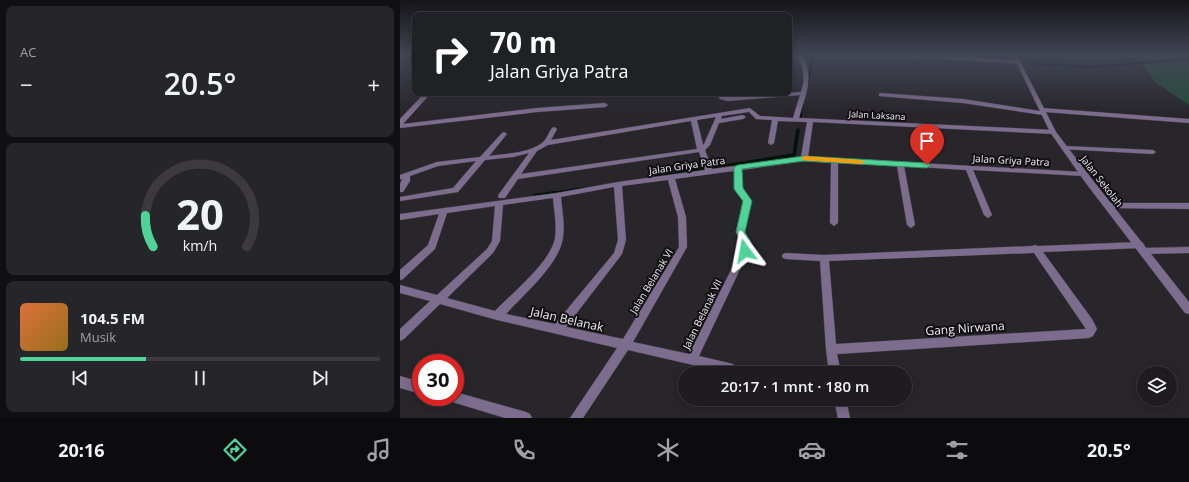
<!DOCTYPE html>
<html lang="id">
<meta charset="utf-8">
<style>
:root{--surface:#1e1c20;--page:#262529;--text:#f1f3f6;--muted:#a1a1a5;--line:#3c3a3e;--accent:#50d398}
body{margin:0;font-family:"Open Sans",sans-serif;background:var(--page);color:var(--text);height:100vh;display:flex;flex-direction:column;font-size:15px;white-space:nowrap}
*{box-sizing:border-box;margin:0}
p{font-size:13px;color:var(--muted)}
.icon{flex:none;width:22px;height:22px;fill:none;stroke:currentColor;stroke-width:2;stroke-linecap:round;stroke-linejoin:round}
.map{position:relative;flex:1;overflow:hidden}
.drawer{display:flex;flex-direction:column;gap:6px;padding:6px;background:#100f12;width:400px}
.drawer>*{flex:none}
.top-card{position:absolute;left:12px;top:12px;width:380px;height:84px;border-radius:8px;box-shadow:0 2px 10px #0003,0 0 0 1px var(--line);background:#202124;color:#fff;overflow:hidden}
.controls{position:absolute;left:737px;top:366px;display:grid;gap:8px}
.controls a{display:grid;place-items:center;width:40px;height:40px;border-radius:50%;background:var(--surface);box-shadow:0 2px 10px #0003,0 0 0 1px var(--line);font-size:20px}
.speed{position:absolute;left:12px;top:354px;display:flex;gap:8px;font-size:20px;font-weight:700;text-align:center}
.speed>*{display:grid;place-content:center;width:52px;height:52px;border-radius:50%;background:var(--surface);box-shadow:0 2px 10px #0003,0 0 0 1px var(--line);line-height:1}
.speed .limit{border:6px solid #d22;background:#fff;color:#111}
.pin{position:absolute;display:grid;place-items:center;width:34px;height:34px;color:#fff;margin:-41px -17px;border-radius:50% 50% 50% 0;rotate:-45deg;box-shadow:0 0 4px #0007}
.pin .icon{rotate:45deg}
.me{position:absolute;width:44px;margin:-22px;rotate:347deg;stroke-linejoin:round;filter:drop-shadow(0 0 3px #0008)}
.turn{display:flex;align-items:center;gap:14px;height:84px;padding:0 12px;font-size:18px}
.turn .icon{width:52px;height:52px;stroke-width:2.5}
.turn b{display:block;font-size:28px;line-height:34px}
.big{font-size:30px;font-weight:600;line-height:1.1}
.drawer .widget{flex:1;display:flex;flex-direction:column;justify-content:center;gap:6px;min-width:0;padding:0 14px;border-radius:8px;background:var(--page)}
.drawer .dial{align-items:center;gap:0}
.dial svg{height:104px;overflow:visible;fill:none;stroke:var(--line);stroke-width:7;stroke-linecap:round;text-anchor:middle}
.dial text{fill:var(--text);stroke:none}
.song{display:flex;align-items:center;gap:12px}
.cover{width:48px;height:48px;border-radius:6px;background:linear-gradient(135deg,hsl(20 70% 55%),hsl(40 70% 35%))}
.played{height:4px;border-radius:2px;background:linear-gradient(90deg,var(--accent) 35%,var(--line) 35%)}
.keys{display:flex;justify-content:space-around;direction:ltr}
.heat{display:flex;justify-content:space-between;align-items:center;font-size:22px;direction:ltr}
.trip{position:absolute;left:278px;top:366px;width:234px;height:40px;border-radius:20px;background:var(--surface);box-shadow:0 2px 10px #0003,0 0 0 1px var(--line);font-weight:600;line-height:40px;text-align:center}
.menu{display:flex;height:64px;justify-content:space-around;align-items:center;background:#0c0b0d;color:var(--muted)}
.menu .icon{width:28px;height:28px}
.menu .current{color:var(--accent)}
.menu b{font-size:18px;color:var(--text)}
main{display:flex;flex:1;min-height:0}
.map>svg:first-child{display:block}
.green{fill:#234c38}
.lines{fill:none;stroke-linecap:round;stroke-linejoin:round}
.stream-far2{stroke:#001308;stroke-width:2.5}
.stream-far1{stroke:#001308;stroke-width:3.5}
.stream{stroke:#001308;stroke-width:4.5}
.service-casing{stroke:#444147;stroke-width:4}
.minor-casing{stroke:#444147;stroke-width:1}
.tertiary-casing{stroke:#444147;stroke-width:1}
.service{stroke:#7c6c8e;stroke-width:3.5}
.minor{fill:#7c6c8e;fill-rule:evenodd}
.tertiary{fill:#7c6c8e;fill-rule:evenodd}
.route{fill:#50d398;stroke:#348963}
.slow{fill:#f59e0b}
.labels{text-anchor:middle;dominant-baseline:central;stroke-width:4;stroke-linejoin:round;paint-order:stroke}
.far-street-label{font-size:9px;fill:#f0eef3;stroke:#100f12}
.street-label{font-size:10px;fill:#f0eef3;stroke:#100f12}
.near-street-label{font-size:12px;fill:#f0eef3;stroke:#100f12}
</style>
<main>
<section class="drawer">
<div class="widget"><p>AC</p>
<div class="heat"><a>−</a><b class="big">20.5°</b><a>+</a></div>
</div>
<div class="widget dial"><svg viewBox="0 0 100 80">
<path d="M14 69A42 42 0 1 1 86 69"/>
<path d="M14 69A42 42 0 0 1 8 45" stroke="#50d398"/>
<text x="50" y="56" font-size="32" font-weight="700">20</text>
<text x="50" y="72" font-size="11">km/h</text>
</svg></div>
<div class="widget">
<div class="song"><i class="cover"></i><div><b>104.5 FM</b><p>Musik</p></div></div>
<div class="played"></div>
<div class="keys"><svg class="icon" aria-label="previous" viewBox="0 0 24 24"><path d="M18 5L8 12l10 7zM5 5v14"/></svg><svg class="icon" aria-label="pause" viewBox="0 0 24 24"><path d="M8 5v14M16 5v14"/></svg><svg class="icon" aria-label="next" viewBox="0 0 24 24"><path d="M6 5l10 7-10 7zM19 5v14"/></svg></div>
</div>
</section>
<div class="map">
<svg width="789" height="418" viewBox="0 0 789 418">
<rect width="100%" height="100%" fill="#28252b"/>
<path class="green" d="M 735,55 L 789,55 L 789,105 L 756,83 Z"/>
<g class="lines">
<path class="stream-far2" d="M 630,63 L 689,67 L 789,59
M 407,86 L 414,55
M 400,116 L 403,102"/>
<path class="stream-far1" d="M 399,119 L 400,115
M 256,177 L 394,155 L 398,130
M 150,194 L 182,189"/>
<path class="stream" d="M 135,196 L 157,193"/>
<defs>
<path id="service" d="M 504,55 L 618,62"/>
<path id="minor" d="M 398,55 L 402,55 C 415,78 405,95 399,118 L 653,130 L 656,132 L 653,134 L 413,122 L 408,157 L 683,172 L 687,174 L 683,176 L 573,170 L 592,215 L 588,218 L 584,215 L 566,170 L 504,166 L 515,225 L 511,228 L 507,225 L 497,166 L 438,163 L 438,223 L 434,226 L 430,223 L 431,163 L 404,161 L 342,170 L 342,189 L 351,201 L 344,232 L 351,246 L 299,356 L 333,364 L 335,368 L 333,372 L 328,373 L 228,350 L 183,418 L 170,418 L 217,348 L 97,320 L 40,304 L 4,339 L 0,341 L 0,329 L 30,301 L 0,293 L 0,285 L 37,295 L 87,249 L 92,241 L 95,206 L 47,213 L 35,249 L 3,279 L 0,280 L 0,270 L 28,245 L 39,214 L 0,220 L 0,214 L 157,193 L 218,182 L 305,170 L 299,152 L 118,179 L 105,198 L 99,198 L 98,196 L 99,194 L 129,153 L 113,157 L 85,160 L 58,192 L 0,201 L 0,197 L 53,188 L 76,161 L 38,166 L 10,176 L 10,181 L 3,192 L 0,192 L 0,184 L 2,179 L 0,179 L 0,175 L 37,162 L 80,157 L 102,133 L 104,132 L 107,134 L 89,156 C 104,154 133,153 144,141 C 147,138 149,132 152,128 L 154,127 L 157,129 L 151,140 L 350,108 L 360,116 L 393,118 L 400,95 L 328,101 L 320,99 L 316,93 L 322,93 L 324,97 L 328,97 L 401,92 C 406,78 403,67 398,55 ZM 349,112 L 356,119 L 372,120 L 368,143 L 371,145 L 374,143 L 378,121 L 407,122 L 401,157 L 312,169 L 305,150 L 310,145 L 319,123 L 343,119 L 346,117 L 343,115 L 321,119 L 322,116 ZM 316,117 L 304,144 L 303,145 L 297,120 ZM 291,121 L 297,149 L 121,174 L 137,151 L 148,145 ZM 334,171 L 334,189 L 343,201 L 336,232 L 343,246 L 289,354 L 233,342 L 287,247 L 286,217 L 275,179 ZM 268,180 L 278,217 L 279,247 L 223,339 L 166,327 L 222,254 L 226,240 L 222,186 ZM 214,187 L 218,240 L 214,253 L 155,324 L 106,314 C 123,295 160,264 163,237 C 165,224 162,210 161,197 ZM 153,198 C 154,211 157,225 155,238 C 151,262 112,293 95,311 L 47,298 L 93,253 L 100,241 L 103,205 Z
M 25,93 L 31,93 L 3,124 L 137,108 L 205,103 L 208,105 L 205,107 L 137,112 L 0,128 L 0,119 Z
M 481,93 L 563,99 L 640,111 L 640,109 L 642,108 L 789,119 L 789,123 L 645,112 L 645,114 L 643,115 L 563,103 L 479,96 L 479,94 Z
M 664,146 L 753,150 L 756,152 L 753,154 L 662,149 L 661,148 Z
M 709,203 L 789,203 L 789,209 L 706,208 L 705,206 L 706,204 Z
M 740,242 L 743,243 L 744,245 L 743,247 L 740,248 L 643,252 L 692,319 L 697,329 L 693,336 L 689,338 L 437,354 L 441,373 L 429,373 L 426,349 L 420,261 L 386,259 L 383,258 L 382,256 L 383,254 L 386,253 L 424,255 L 632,246 L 635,245 L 638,246 ZM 634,253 L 686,329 L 436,344 L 429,261 Z
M 789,247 L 789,253 L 745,254 L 742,253 L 741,251 L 742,249 L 745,248 Z
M 0,376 L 21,382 L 21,394 L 0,388 Z
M 55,392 L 126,412 L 130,414 L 132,418 L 105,418 L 49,401 L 47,397 L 55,397 Z
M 434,399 L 446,399 L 450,418 L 438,418 Z"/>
<path id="tertiary" d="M 613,55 L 617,55 L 656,132 L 691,178 L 789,302 L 789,314 L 785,313 L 685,182 L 650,132 Z"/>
</defs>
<use href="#service" class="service-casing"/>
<use href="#minor" class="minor-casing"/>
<use href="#tertiary" class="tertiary-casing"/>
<use href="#service" class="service"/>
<use href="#minor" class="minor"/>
<use href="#tertiary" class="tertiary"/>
</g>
<linearGradient id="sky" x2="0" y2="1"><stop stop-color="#161418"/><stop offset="0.49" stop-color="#424655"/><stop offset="1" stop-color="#424655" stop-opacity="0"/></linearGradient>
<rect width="789" height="113" fill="url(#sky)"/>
<path class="route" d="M 404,156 L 527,163 L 531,165 L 527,168 L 404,161 L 342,169 L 343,188 L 352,201 L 345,232 L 351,242 L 350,251 L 345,255 L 342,254 L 340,251 L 341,242 L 336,232 L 343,201 L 334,189 L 334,167 L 338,165 Z"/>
<path class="slow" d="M 405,156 L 461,160 L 465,162 L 461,164 L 402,160 L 402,157 Z"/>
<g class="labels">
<g class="far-street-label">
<text transform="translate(477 115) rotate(3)">Jalan Laksana</text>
</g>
<g class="street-label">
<text transform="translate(611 160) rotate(3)">Jalan Griya Patra</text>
<text transform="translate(287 165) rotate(-8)">Jalan Griya Patra</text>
<text transform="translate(702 181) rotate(52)">Jalan Sekolah</text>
<text transform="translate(251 281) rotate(-59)">Jalan Belanak VI</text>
<text transform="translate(302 314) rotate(-64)">Jalan Belanak VII</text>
</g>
<g class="near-street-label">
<text transform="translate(167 319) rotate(13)">Jalan Belanak</text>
<text transform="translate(565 328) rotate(-4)">Gang Nirwana</text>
</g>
</g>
</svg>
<div class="controls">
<a><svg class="icon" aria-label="layers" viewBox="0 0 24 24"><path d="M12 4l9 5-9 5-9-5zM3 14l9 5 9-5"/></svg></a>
</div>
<div class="speed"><div class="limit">30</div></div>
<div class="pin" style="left:527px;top:165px;background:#d93025"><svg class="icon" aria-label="arrive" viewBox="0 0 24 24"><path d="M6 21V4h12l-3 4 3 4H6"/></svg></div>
<svg class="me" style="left:345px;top:251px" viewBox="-20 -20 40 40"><path d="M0-17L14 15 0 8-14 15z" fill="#50d398" stroke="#fff" stroke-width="4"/></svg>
<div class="trip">20:17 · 1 mnt · 180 m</div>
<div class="top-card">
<div class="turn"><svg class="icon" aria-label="right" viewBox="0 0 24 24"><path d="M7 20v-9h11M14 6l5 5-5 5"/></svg><div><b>70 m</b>Jalan Griya Patra</div></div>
</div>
</div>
</main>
<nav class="menu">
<b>20:16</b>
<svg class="icon current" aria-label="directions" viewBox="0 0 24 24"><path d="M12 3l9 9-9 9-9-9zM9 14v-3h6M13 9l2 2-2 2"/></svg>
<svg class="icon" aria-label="music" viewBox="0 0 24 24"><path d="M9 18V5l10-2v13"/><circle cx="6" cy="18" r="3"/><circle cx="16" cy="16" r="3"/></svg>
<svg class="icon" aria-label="phone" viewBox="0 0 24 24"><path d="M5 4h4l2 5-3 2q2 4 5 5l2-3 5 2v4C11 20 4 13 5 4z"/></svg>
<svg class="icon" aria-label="climate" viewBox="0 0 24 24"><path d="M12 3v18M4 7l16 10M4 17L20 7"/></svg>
<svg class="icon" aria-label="car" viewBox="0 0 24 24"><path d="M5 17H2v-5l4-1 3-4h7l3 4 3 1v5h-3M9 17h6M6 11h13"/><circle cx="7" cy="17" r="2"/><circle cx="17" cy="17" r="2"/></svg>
<svg class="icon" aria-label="filters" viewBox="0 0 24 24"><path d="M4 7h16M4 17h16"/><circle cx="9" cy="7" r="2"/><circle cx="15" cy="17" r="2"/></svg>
<b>20.5°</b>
</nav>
